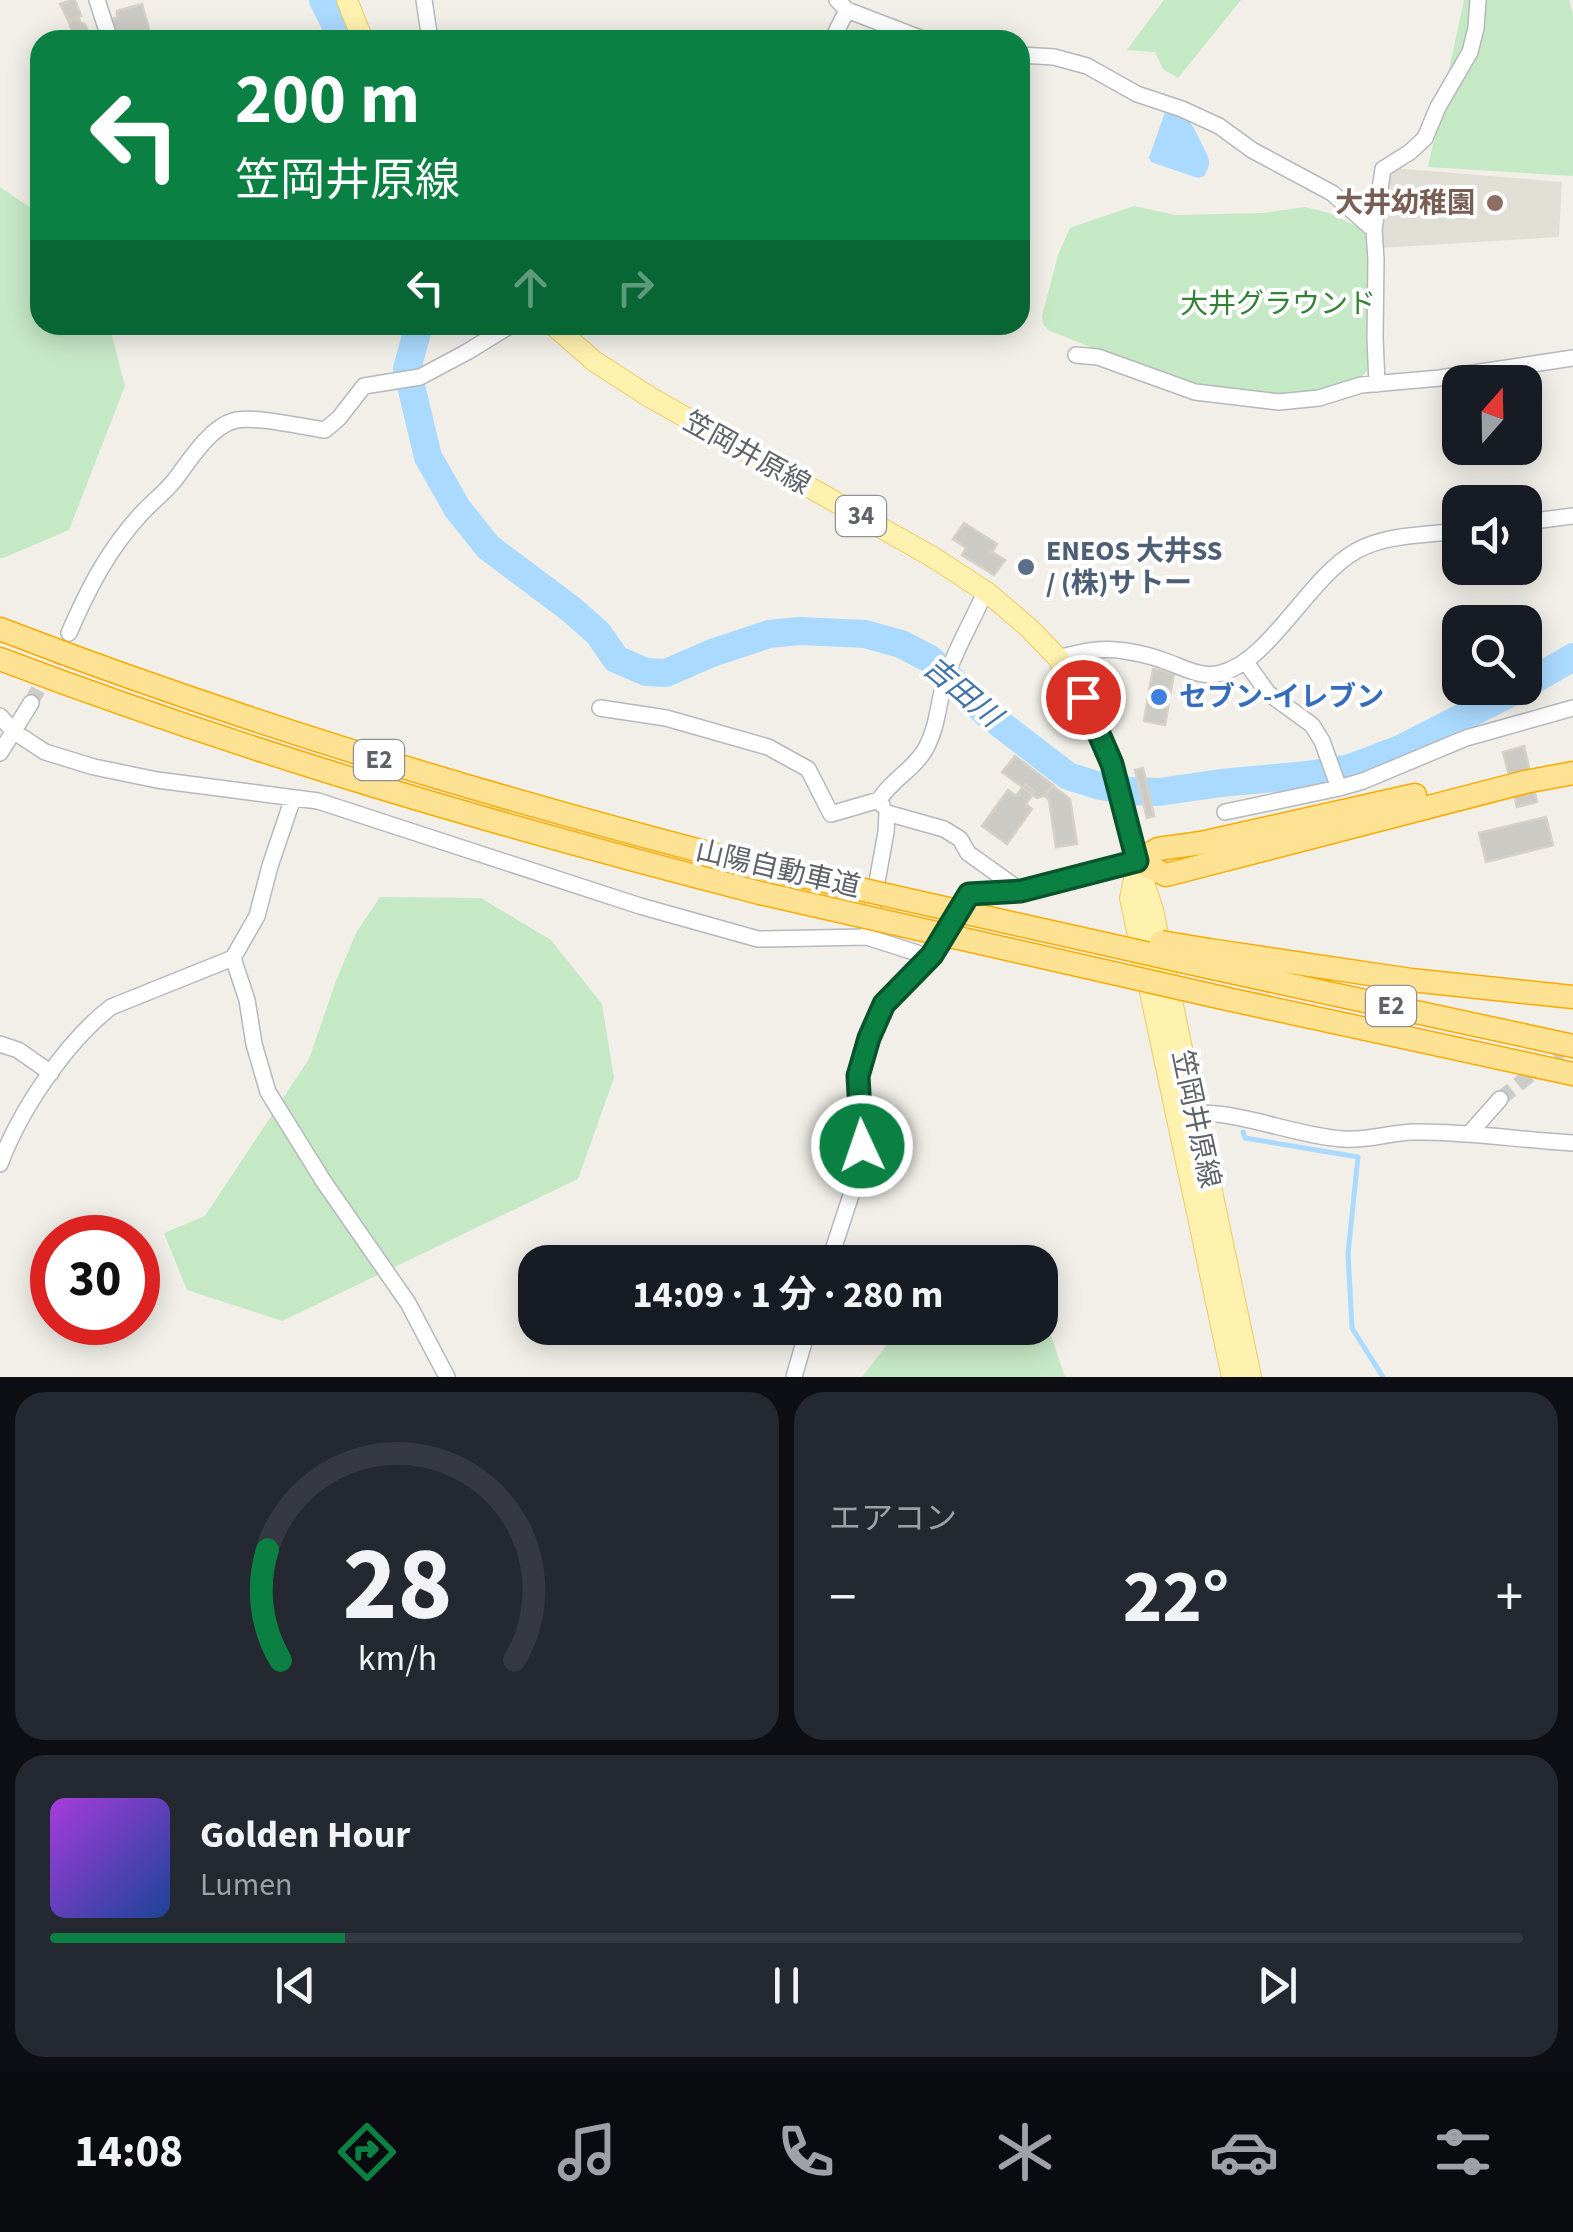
<!DOCTYPE html>
<html lang="ja">
<meta charset="utf-8">
<style>
:root{--surface:#171b24;--page:#242831;--text:#f1f3f6;--muted:#9ea1a6;--line:#363941;--accent:#0b8043}
body{margin:0;font-family:"Source Sans 3","Noto Sans JP",sans-serif;background:var(--page);color:var(--text);height:100vh;display:flex;flex-direction:column;font-size:38px;white-space:nowrap}
*{box-sizing:border-box;margin:0}
p{font-size:32px;color:var(--muted)}
.icon{flex:none;width:55px;height:55px;fill:none;stroke:currentColor;stroke-width:2;stroke-linecap:round;stroke-linejoin:round}
.map{position:relative;height:1377px;overflow:hidden}
.side{display:flex;flex-direction:column;gap:15px;padding:15px;background:#0d0f14;flex:1}
.side>*{flex:none}
.banner{position:absolute;left:30px;top:30px;width:1000px;height:305px;border-radius:30px;box-shadow:0 5px 25px #0003;background:#0b8043;color:#fff;overflow:hidden}
.needle{width:65px;rotate:20deg}
.buttons{position:absolute;left:1442px;top:365px;display:grid;gap:20px}
.buttons a{display:grid;place-items:center;width:100px;height:100px;border-radius:20px;background:var(--surface);box-shadow:0 5px 25px #0003;font-size:50px}
.speed{position:absolute;left:30px;top:1215px;display:flex;gap:20px;font-size:50px;font-weight:700;text-align:center}
.speed>*{display:grid;place-content:center;width:130px;height:130px;border-radius:50%;background:var(--surface);box-shadow:0 5px 25px #0003;line-height:1}
.speed .limit{border:15px solid #d22;background:#fff;color:#111}
.pin{position:absolute;display:grid;place-items:center;width:85px;height:85px;color:#fff;margin:-42px;border:5px solid #fff;border-radius:50%;box-shadow:0 2px 10px #0007}
.me{position:absolute;width:110px;margin:-55px;rotate:357deg;stroke-linejoin:round;filter:drop-shadow(0 0 8px #0008)}
.turn{display:flex;align-items:center;gap:35px;height:210px;padding:0 40px;font-size:45px}
.turn .icon{width:130px;height:130px;stroke-width:2.5}
.turn b{display:block;font-size:70px;line-height:85px}
.lanes{display:flex;align-items:center;height:95px;padding:0 40px;background:#0003;justify-content:center;gap:50px;direction:ltr}
.lanes .off{opacity:.35}
.big{font-size:75px;font-weight:700;line-height:1.1}
.side .card{flex:1;display:flex;flex-direction:column;justify-content:center;gap:15px;min-width:0;padding:0 35px;border-radius:30px;background:var(--page)}
.side .dial{align-items:center;gap:0}
.dial svg{height:260px;overflow:visible;fill:none;stroke:var(--line);stroke-width:7;stroke-linecap:round;text-anchor:middle}
.dial text{fill:var(--text);stroke:none}
.song{display:flex;align-items:center;gap:30px}
.cover{width:120px;height:120px;border-radius:15px;background:linear-gradient(135deg,hsl(280 70% 55%),hsl(220 70% 35%))}
.played{height:10px;border-radius:5px;background:linear-gradient(90deg,var(--accent) 20%,var(--line) 20%)}
.keys{display:flex;justify-content:space-around;direction:ltr}
.heat{display:flex;justify-content:space-between;align-items:center;font-size:55px;direction:ltr}
.side .tiles{flex:1;display:grid;gap:15px;grid-template-columns:1fr 1fr}
.card:last-child{grid-column:span 2}
.trip{position:absolute;left:518px;top:1245px;width:540px;height:100px;border-radius:30px;background:var(--surface);box-shadow:0 5px 25px #0003;font-weight:700;line-height:100px;text-align:center}
.tab-bar{display:flex;height:160px;justify-content:space-around;align-items:center;background:#090b0e;color:var(--muted)}
.tab-bar .icon{width:70px;height:70px}
.tab-bar .active{color:var(--accent)}
.tab-bar b{font-size:45px;color:var(--text)}
.map>svg:first-child{display:block}
.education{fill:#e1ded6}
.green{fill:#c5e8c5}
.water{fill:#aadaff}
.lines{fill:none;stroke-linecap:round;stroke-linejoin:round}
.stream{stroke:#aadaff;stroke-width:5}
.river{stroke:#aadaff;stroke-width:28}
.building{fill:#cccac5;stroke:#d6d1c6;stroke-width:2.5}
.minor-tunnel{stroke:#ccccc8;stroke-width:15;stroke-dasharray:15 8;stroke-linecap:butt}
.minor-casing{stroke:#b5b8bc;stroke-width:18}
.major-casing{stroke:#f2c960;stroke-width:22}
.highway-casing{stroke:#f9ab00;stroke-width:25}
.minor{stroke:#fff;stroke-width:15}
.major{stroke:#fff2af;stroke-width:20}
.highway{stroke:#fde293;stroke-width:22}
.highway-bridge-casing{stroke:#f9ab00;stroke-width:25;stroke-linecap:butt}
.highway-bridge{stroke:#fde293;stroke-width:22}
.route-casing{stroke:#07532c;stroke-width:25}
.route{stroke:#0b8043;stroke-width:18}
.education-dot{fill:#8d6e63;stroke:#fff;stroke-width:4}
.service-dot{fill:#5c6f8a;stroke:#fff;stroke-width:4}
.shop-dot{fill:#3f7fe0;stroke:#fff;stroke-width:4}
.labels{text-anchor:middle;dominant-baseline:central;stroke-width:8;stroke-linejoin:round;paint-order:stroke}
.shield{fill:#fff;stroke:#8f9295;stroke-width:2.5}
.shield-label{font-size:25px;font-weight:bold;fill:#5f6368}
.education-label{font-size:28px;font-weight:bold;fill:#785e54;stroke:#fff;text-anchor:end}
.park-label{font-size:28px;fill:#348238;stroke:#fff}
.street-label{font-size:28px;fill:#5f6368;stroke:#fff}
.service-label{font-size:28px;font-weight:bold;fill:#4e5e75;stroke:#fff;text-anchor:start}
.shop-label{font-size:28px;font-weight:bold;fill:#366cbe;stroke:#fff;text-anchor:start}
.water-label{font-size:30px;font-style:italic;fill:#4174aa;stroke:#fff}
</style>
<div class="map">
<svg width="1573" height="1377" viewBox="0 0 1573 1377">
<rect width="100%" height="100%" fill="#f1efe8"/>
<path class="education" d="M 1393,168 L 1562,182 L 1559,237 L 1381,248 L 1385,187 Z"/>
<path class="green" d="M 1164,0 L 1241,0 L 1178,78 L 1163,69 L 1155,52 L 1127,50 Z
M 1464,0 L 1569,0 L 1573,14 L 1573,176 L 1428,167 Z
M 0,187 L 40,214 L 40,325 L 109,325 L 125,386 L 69,530 L 3,558 L 0,558 Z
M 1134,206 L 1175,215 L 1264,213 L 1305,207 L 1329,213 L 1362,229 L 1369,237 L 1373,364 L 1357,382 L 1292,398 L 1209,390 L 1095,349 L 1048,330 L 1043,324 L 1042,316 L 1058,255 L 1070,228 Z
M 380,897 L 481,898 L 551,940 L 602,1004 L 614,1078 L 578,1179 L 282,1321 L 187,1290 L 164,1233 L 205,1216 L 309,1059 L 336,981 L 356,933 Z
M 1040,1303 L 1065,1377 L 862,1377 L 900,1328 L 1040,1328 Z"/>
<path class="water" d="M 1165,112 C 1173,115 1183,117 1190,122 C 1192,124 1209,157 1209,160 C 1210,166 1207,171 1204,176 L 1198,178 L 1151,162 L 1149,158 Z"/>
<g class="lines">
<path class="stream" d="M 1243,1132 L 1245,1138 L 1358,1157 L 1348,1254 L 1352,1328 L 1383,1377"/>
<path class="river" d="M 323,0 L 335,24 L 337,40
M 419,325 L 407,369 L 428,457 L 457,508 L 488,547 L 572,610 L 598,633 L 616,659 L 646,672 L 666,673 L 712,653 L 769,634 L 800,631 L 865,634 L 901,644 L 930,659 L 987,714 L 1068,776 L 1100,786 L 1131,791 L 1159,792 L 1221,783 L 1307,775 L 1350,768 L 1400,749 L 1520,688
M 1525,685 L 1573,657"/>
</g>
<path class="building" d="M 72,0 L 75,0 L 81,16 L 68,20 L 60,4 Z
M 142,4 L 152,40 L 138,40 L 135,36 L 118,40 L 111,19 L 117,18 L 117,11 Z
M 79,19 L 81,23 L 85,24 L 91,40 L 80,40 L 78,36 L 73,35 L 69,22 Z
M 964,523 L 997,544 L 992,552 L 1005,560 L 994,575 L 962,555 L 966,548 L 953,539 Z
M 1153,669 L 1174,673 L 1165,725 L 1144,721 Z
M 1524,746 L 1537,802 L 1517,807 L 1503,752 Z
M 1015,756 L 1053,785 L 1044,796 L 1037,798 L 1002,772 Z
M 1143,768 L 1154,816 L 1147,818 L 1135,770 Z
M 1025,784 L 1035,791 L 1026,804 L 1032,809 L 1007,844 L 982,826 L 1008,790 L 1016,796 Z
M 1053,786 L 1070,799 L 1077,844 L 1056,847 L 1049,800 L 1045,796 Z
M 1546,817 L 1553,845 L 1486,862 L 1479,833 Z"/>
<g class="lines">
<path class="minor-tunnel" d="M 31,703 L 62,645
M 1500,1099 L 1570,1043"/>
<defs>
<path id="minor" d="M 97,0 L 110,40
M 424,0 L 430,40
M 837,0 L 847,10 L 925,40
M 832,40 L 847,10
M 1020,55 L 1054,57 L 1087,66 L 1137,94 L 1182,109 L 1219,126 L 1252,150 L 1332,193 L 1374,230
M 1076,355 L 1098,357 L 1195,392 L 1279,402 L 1319,398 L 1361,385 L 1440,378 L 1573,358
M 1377,384 L 1375,338 L 1376,259 L 1374,230 L 1383,169 L 1410,152 L 1425,138 L 1438,107 L 1470,52 L 1476,28 L 1478,0
M 1525,522 L 1573,516
M 69,633 C 88,589 108,550 141,514 C 151,503 164,493 174,481 C 187,464 210,427 233,421 C 254,415 302,427 325,430 L 339,418 L 364,386 L 420,377 L 467,352 L 511,325
M 1058,658 C 1081,652 1101,647 1125,651 C 1138,653 1151,656 1162,660 C 1181,666 1201,679 1221,673 C 1271,660 1308,578 1356,551 C 1386,534 1426,535 1460,531
M 1245,661 L 1268,693 L 1312,725 L 1322,741 L 1339,788 L 1363,781 L 1466,738 L 1573,708
M 600,708 L 666,718 L 768,747 L 808,769 L 831,814 L 879,800
M 0,716 L 13,731 L 45,752 L 94,767 L 157,780 L 318,801 L 640,906 L 758,939 L 867,937 L 886,832 L 887,813 L 944,829 L 960,839 L 968,853 L 1021,891 L 1137,861
M 0,753 L 31,703
M 882,805 L 879,800 C 892,779 915,769 926,748 C 938,726 938,703 945,680 C 954,653 969,627 981,601 L 988,593
M 1225,812 L 1339,788
M 867,937 L 917,953 L 928,960
M 233,958 L 247,1000 L 254,1044 L 268,1092 L 324,1182 L 408,1303 L 447,1377
M 0,1044 L 18,1050 L 51,1073
M 1185,1114 C 1231,1107 1293,1136 1343,1139 C 1366,1141 1389,1133 1412,1132 C 1466,1131 1519,1140 1573,1143
M 1469,1134 L 1500,1099
M 0,1164 C 20,1110 66,1042 111,1007 L 233,958 L 257,916 L 270,866 L 293,798
M 829,1262 L 856,1180 L 862,1146 L 858,1075 L 869,1037 L 883,1003 L 932,955 L 969,894 L 1021,891
M 794,1377 L 808,1328"/>
<path id="major" d="M 347,0 L 363,40
M 553,325 L 594,361 L 648,396 L 931,556 L 988,593 L 1029,628 L 1058,658 L 1083,697 L 1112,764 L 1137,861 L 1153,910 L 1251,1377
M 1137,865 L 1130,898 L 1232,1377"/>
<path id="highway" d="M 0,629 C 249,725 507,802 766,868
M 0,659 C 248,753 503,827 760,893
M 1137,861 L 1166,875 L 1525,782 L 1573,773
M 1137,861 L 1158,849 L 1201,843 L 1415,795
M 1209,950 L 1411,980 L 1573,997
M 1208,967 L 1573,1046
M 1223,998 L 1573,1074"/>
</defs>
<use href="#minor" class="minor-casing"/>
<use href="#major" class="major-casing"/>
<use href="#highway" class="highway-casing"/>
<use href="#minor" class="minor"/>
<use href="#major" class="major"/>
<use href="#highway" class="highway"/>
<defs>
<path id="highway-bridge" d="M 766,868 L 1208,967
M 760,893 L 1223,998
M 1161,942 L 1209,950"/>
</defs>
<use href="#highway-bridge" class="highway-bridge-casing"/>
<use href="#highway-bridge" class="highway-bridge"/>
</g>
<g class="lines">
<defs>
<path id="route" d="M 862,1146 L 858,1076 L 869,1038 L 884,1004 L 932,955 L 969,894 L 1021,891 L 1137,861 L 1112,764 L 1083,697"/>
</defs>
<use href="#route" class="route-casing"/>
<use href="#route" class="route"/>
</g>
<circle class="education-dot" cx="1495" cy="203" r="10"/>
<circle class="service-dot" cx="1026" cy="567" r="10"/>
<circle class="shop-dot" cx="1159" cy="697" r="10"/>
<g class="labels">
<g class="shield">
<rect x="836" y="496" width="50" height="40" rx="8"/>
<rect x="354" y="740" width="50" height="40" rx="8"/>
<rect x="1366" y="986" width="50" height="40" rx="8"/>
</g>
<g class="shield-label">
<text x="861" y="516">34</text>
<text x="379" y="760">E2</text>
<text x="1391" y="1006">E2</text>
</g>
<g class="education-label">
<text x="1475" y="203">大井幼稚園</text>
</g>
<g class="park-label">
<text x="1278" y="304">大井グラウンド</text>
</g>
<g class="street-label">
<text transform="translate(747 453) rotate(29)">笠岡井原線</text>
<text transform="translate(778 869) rotate(13)">山陽自動車道</text>
<text transform="translate(1196 1119) rotate(78)">笠岡井原線</text>
</g>
<g class="service-label">
<text x="1046" y="551">ENEOS 大井SS<tspan x="1046" dy="32">/ (株)サトー</tspan></text>
</g>
<g class="shop-label">
<text x="1179" y="697">セブン-イレブン</text>
</g>
<g class="water-label">
<text transform="translate(962 692) rotate(40)">吉田川</text>
</g>
</g>
</svg>
<div class="buttons">
<a><svg class="needle" viewBox="-14 -14 28 28"><path d="M0-13l5 13h-10z" fill="#e53935"/><path d="M0 13l5-13h-10z" fill="#9ea1a6"/></svg></a>
<a><svg class="icon" aria-label="sound" viewBox="0 0 24 24"><path d="M4 9h4l5-4v14l-5-4H4zM17 9q2 3 0 6"/></svg></a>
<a><svg class="icon" aria-label="search" viewBox="0 0 24 24"><circle cx="10" cy="10" r="6"/><path d="M15 15l6 6"/></svg></a>
</div>
<div class="speed"><div class="limit">30</div></div>
<div class="pin" style="left:1083px;top:697px;background:#d93025"><svg class="icon" aria-label="arrive" viewBox="0 0 24 24"><path d="M6 21V4h12l-3 4 3 4H6"/></svg></div>
<svg class="me" style="left:862px;top:1146px" viewBox="-20 -20 40 40"><circle r="17" fill="#0b8043" stroke="#fff" stroke-width="3"/><path d="M0-11L8 9 0 5-8 9z" fill="#fff"/></svg>
<div class="trip">14:09 · 1 分 · 280 m</div>
<div class="banner">
<div class="turn"><svg class="icon" aria-label="left" viewBox="0 0 24 24"><path d="M17 20v-9H6M10 6l-5 5 5 5"/></svg><div><b>200 m</b>笠岡井原線</div></div>
<div class="lanes"><svg class="icon" aria-label="left" viewBox="0 0 24 24"><path d="M17 20v-9H6M10 6l-5 5 5 5"/></svg><svg class="icon off" aria-label="ahead" viewBox="0 0 24 24"><path d="M12 20V5M6 11l6-6 6 6"/></svg><svg class="icon off" aria-label="right" viewBox="0 0 24 24"><path d="M7 20v-9h11M14 6l5 5-5 5"/></svg></div>
</div>
</div>
<section class="side">
<div class="tiles">
<div class="card dial"><svg viewBox="0 0 100 80">
<path d="M14 69A42 42 0 1 1 86 69"/>
<path d="M14 69A42 42 0 0 1 10 35" stroke="#0b8043"/>
<text x="50" y="56" font-size="32" font-weight="700">28</text>
<text x="50" y="72" font-size="11">km/h</text>
</svg></div>
<div class="card"><p>エアコン</p>
<div class="heat"><a>−</a><b class="big">22°</b><a>+</a></div>
</div>
<div class="card">
<div class="song"><i class="cover"></i><div><b>Golden Hour</b><p>Lumen</p></div></div>
<div class="played"></div>
<div class="keys"><svg class="icon" aria-label="previous" viewBox="0 0 24 24"><path d="M18 5L8 12l10 7zM5 5v14"/></svg><svg class="icon" aria-label="pause" viewBox="0 0 24 24"><path d="M8 5v14M16 5v14"/></svg><svg class="icon" aria-label="next" viewBox="0 0 24 24"><path d="M6 5l10 7-10 7zM19 5v14"/></svg></div>
</div>
</div>
</section>
<nav class="tab-bar">
<b>14:08</b>
<svg class="icon active" aria-label="directions" viewBox="0 0 24 24"><path d="M12 3l9 9-9 9-9-9zM9 14v-3h6M13 9l2 2-2 2"/></svg>
<svg class="icon" aria-label="music" viewBox="0 0 24 24"><path d="M9 18V5l10-2v13"/><circle cx="6" cy="18" r="3"/><circle cx="16" cy="16" r="3"/></svg>
<svg class="icon" aria-label="phone" viewBox="0 0 24 24"><path d="M5 4h4l2 5-3 2q2 4 5 5l2-3 5 2v4C11 20 4 13 5 4z"/></svg>
<svg class="icon" aria-label="climate" viewBox="0 0 24 24"><path d="M12 3v18M4 7l16 10M4 17L20 7"/></svg>
<svg class="icon" aria-label="car" viewBox="0 0 24 24"><path d="M5 17H2v-5l4-1 3-4h7l3 4 3 1v5h-3M9 17h6M6 11h13"/><circle cx="7" cy="17" r="2"/><circle cx="17" cy="17" r="2"/></svg>
<svg class="icon" aria-label="filters" viewBox="0 0 24 24"><path d="M4 7h16M4 17h16"/><circle cx="9" cy="7" r="2"/><circle cx="15" cy="17" r="2"/></svg>
</nav>
